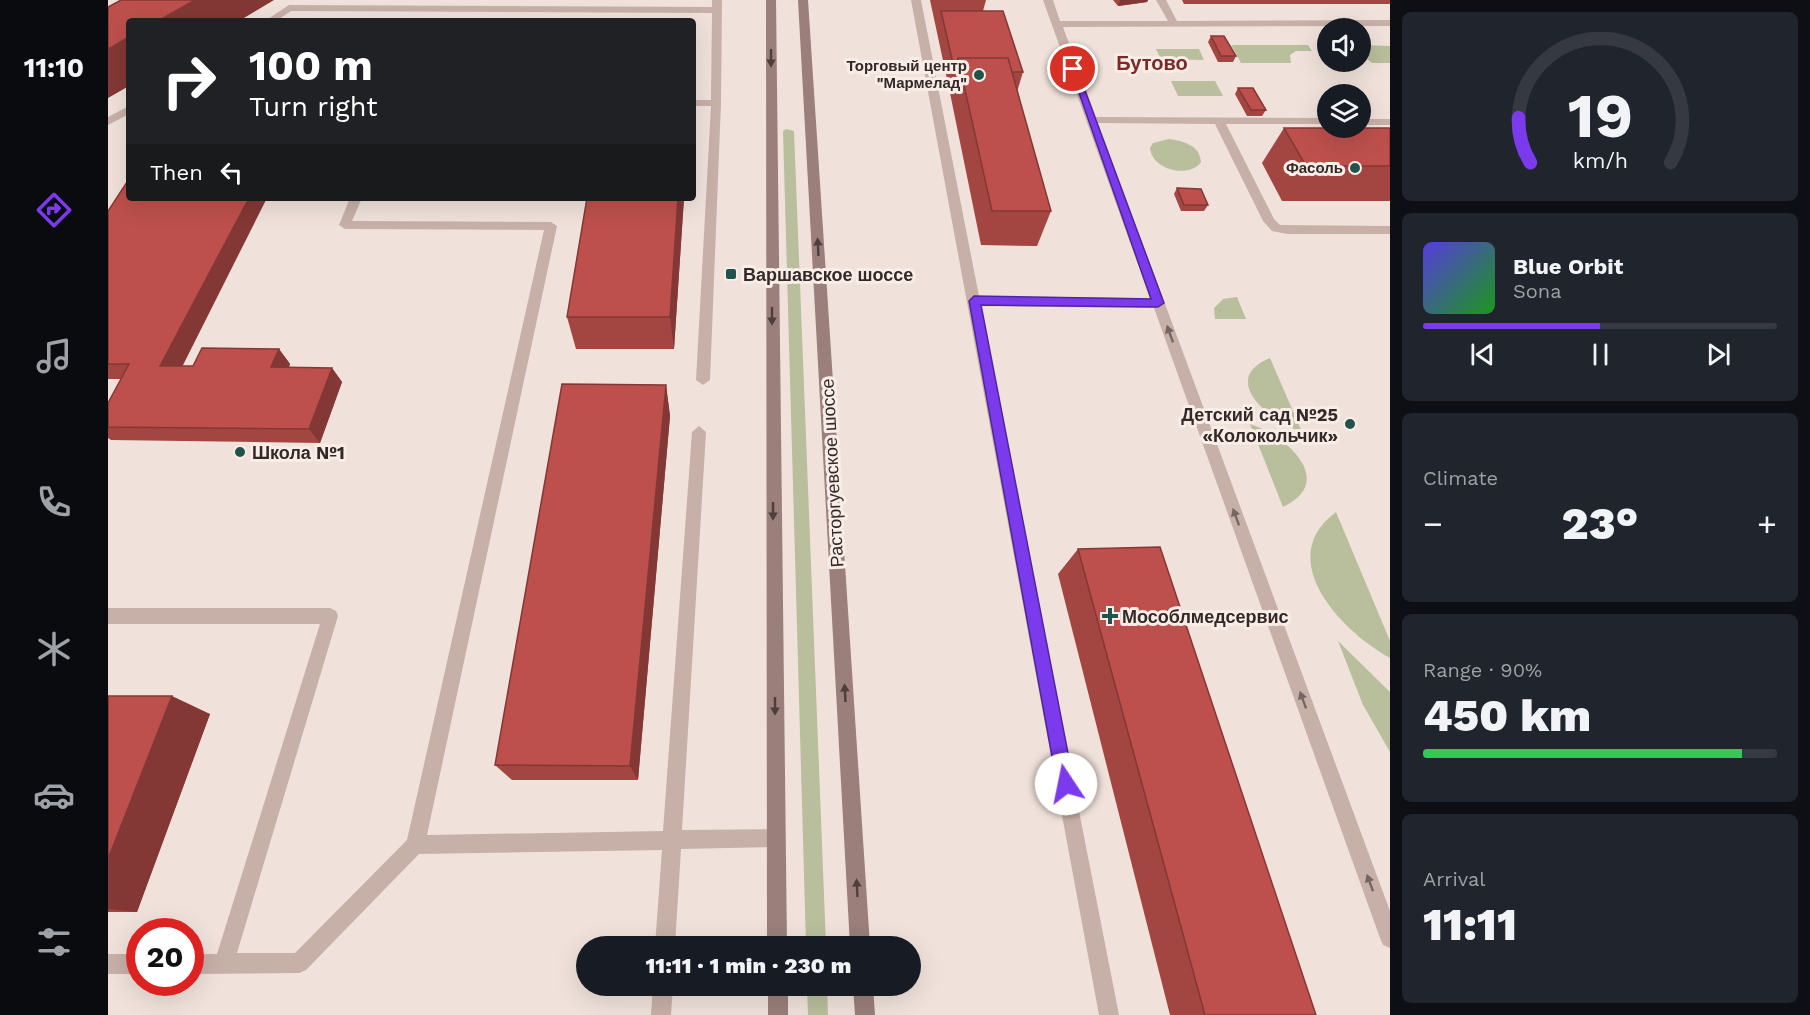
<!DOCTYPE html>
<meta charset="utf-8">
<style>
:root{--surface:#171b24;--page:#20242c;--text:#f1f3f6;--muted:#9ea1a6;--line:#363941;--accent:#7c3aed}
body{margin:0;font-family:"Work Sans",sans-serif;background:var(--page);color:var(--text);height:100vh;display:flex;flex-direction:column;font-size:22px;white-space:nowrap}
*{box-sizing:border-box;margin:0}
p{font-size:20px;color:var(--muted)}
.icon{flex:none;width:33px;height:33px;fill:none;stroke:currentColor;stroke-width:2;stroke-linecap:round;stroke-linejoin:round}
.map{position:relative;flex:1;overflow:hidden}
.side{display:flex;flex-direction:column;gap:12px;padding:12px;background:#0d0f14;width:420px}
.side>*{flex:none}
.banner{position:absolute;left:18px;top:18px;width:570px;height:183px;border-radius:6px;box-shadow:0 6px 24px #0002;background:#202124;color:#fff;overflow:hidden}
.tools{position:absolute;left:1209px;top:18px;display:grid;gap:12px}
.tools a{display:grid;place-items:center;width:54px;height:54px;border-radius:50%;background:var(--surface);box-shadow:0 6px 24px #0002;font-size:30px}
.speed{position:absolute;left:18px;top:918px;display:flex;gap:12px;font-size:30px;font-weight:700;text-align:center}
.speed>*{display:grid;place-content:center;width:78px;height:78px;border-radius:50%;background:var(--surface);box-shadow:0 6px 24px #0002;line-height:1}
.speed .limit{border:9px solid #d22;background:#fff;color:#111}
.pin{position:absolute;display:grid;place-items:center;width:51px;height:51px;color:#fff;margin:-26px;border:3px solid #fff;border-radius:50%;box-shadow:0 2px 6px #0007}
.me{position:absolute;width:66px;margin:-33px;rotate:349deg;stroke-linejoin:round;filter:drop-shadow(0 0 4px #0008)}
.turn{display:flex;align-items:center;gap:21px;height:126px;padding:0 24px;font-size:27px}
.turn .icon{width:78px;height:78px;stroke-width:2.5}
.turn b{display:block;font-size:42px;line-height:51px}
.then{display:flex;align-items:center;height:57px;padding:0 24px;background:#0003;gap:12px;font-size:22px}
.big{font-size:45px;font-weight:800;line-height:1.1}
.side .tile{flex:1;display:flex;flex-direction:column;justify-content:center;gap:9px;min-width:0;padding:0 21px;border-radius:9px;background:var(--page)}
.side .dial{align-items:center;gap:0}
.dial svg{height:156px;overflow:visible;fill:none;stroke:var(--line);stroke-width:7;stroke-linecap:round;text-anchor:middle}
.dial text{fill:var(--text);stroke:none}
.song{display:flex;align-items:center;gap:18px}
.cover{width:72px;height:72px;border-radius:9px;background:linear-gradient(135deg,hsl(250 70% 55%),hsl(120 70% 35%))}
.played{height:6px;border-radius:3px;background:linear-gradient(90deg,var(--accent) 50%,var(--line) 50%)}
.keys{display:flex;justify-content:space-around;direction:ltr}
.heat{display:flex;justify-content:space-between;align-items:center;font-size:33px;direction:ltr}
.charge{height:9px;border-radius:4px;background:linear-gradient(90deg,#34c759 90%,var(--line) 0)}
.trip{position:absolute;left:468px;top:936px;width:345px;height:60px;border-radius:30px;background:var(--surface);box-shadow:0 6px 24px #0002;font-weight:800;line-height:60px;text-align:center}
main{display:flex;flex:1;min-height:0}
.menu{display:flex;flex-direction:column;width:108px;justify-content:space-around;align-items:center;background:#090b0e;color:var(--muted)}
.menu .icon{width:42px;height:42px}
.menu .on{color:var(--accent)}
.menu b{font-size:27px;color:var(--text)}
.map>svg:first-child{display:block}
.green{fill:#b9be9c}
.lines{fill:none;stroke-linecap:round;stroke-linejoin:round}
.service{fill:#c7b0a8;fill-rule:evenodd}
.secondary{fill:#9a7f7a;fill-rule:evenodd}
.wall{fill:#a34541}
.shaded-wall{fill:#843835}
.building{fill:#bd504c;stroke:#843835;stroke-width:1.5}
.oneway{fill:#4e3e3c}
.oneway2{fill:#766662}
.route{fill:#7c3aed;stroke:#51269a;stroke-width:1.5}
.poi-dot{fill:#20534b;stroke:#f8ede7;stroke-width:2}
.labels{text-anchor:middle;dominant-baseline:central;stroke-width:6;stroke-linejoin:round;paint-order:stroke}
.far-poi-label{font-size:15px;font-weight:bold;fill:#342928;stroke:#f8ede7;text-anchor:end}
.poi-label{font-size:18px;font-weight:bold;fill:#342928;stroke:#f8ede7;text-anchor:start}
.street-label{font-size:18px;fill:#342928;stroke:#f8ede7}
.far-district-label{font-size:20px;font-weight:bold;fill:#7d2927;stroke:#f8ede7}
</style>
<main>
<nav class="menu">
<b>11:10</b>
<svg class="icon on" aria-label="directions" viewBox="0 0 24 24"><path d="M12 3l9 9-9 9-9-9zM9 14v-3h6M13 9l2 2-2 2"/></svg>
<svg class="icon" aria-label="music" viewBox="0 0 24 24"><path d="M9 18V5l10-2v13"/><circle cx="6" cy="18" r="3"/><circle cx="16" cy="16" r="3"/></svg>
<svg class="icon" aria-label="phone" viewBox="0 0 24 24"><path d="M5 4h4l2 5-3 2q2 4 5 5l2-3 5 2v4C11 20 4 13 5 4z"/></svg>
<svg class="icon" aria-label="climate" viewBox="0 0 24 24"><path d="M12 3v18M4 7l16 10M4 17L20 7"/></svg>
<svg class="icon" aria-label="car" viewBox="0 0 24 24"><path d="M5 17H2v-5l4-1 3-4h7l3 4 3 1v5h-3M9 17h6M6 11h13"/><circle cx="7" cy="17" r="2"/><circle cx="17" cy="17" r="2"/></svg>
<svg class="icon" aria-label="filters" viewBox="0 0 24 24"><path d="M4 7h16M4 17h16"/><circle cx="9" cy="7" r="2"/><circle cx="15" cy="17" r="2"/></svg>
</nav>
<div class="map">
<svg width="1282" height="1015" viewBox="0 0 1282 1015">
<rect width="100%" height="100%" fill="#f0e2db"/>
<path class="green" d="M 1123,45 L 1200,45 L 1204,51 L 1188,51 L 1182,55 L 1183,63 L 1133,63 Z
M 1253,45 L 1282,46 L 1282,63 L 1264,63 L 1253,54 Z
M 1048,49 L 1091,49 L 1096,60 L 1053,59 Z
M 1063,81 L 1107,81 L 1115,96 L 1070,96 Z
M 678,129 L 686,131 L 718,946 L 698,946 L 675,131 Z
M 1061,139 C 1075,141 1092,145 1093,162 C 1081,179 1044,170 1042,148 L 1045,143 Z
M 1129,297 L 1138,319 L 1107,319 L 1106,308 L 1115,299 Z
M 1162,358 L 1194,432 C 1164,422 1109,380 1162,358 Z
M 1142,424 C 1177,435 1230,481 1175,507 Z
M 1228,512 L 1282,641 L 1282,658 C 1234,632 1164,559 1228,512 Z
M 1230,641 L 1282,692 L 1282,752 L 1255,705 Z
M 699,986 L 719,986 L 720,1015 L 700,1015 Z"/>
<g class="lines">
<path class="service" d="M 604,0 L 614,0 L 613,103 L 602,380 L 595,385 L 588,380 L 603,106 L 585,106 L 585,100 L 603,100 L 604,13 L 183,11 L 168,21 L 157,21 L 181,5 L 604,7 Z
M 803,0 L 813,0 L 871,296 L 1042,298 L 935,0 L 945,0 L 952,21 L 1060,21 L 1048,0 L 1058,0 L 1069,21 L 1282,20 L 1282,26 L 955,27 L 988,117 L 1220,118 L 1220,124 L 1118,124 L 1166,219 L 1172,225 L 1282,226 L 1282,234 L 1179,234 L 1164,231 L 1155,221 L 1107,124 L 990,123 L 1282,911 L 1282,948 L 1275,945 L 1272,938 L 1046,308 L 872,306 L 1011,1015 L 991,1015 Z
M 21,106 L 21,114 L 0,125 L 0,117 Z
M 1252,119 L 1282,119 L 1282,125 L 1252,125 Z
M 242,198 L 254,198 L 244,221 L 443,222 L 449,226 L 319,835 L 555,831 L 584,432 L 591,426 L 598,432 L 574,830 L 668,829 L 675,831 L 677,838 L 675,845 L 668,847 L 573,849 L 567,946 L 547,946 L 554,850 L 311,854 L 198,970 L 191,973 L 82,974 L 82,954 L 109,954 L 212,624 L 0,624 L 0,608 L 222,608 L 228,611 L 230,616 L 129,953 L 187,953 L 299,840 L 436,230 L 237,229 L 231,225 Z
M 0,954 L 32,954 L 32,974 L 0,974 Z
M 545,986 L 565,986 L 563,1015 L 543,1015 Z"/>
<path class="secondary" d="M 658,0 L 668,0 L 679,946 L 659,946 Z
M 690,0 L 700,0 L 762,946 L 742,946 Z
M 660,986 L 680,986 L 680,1015 L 660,1015 Z
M 745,986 L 765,986 L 767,1015 L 747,1015 Z"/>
</g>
<path class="wall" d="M 822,0 L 878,0 L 875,11 L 915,72 L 909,92 L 943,211 L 929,246 L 873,245 L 842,93 Z
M 1005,0 L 1040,0 L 1039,2 L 1010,6 Z
M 1074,0 L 1282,0 L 1282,4 L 1076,4 Z
M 1103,36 L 1128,56 L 1125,62 L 1110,62 L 1100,42 Z
M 1130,88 L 1158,110 L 1154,116 L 1139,116 L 1127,94 Z
M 1176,128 L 1282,128 L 1282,201 L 1174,201 L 1154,163 Z
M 1069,188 L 1100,205 L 1096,211 L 1073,211 L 1066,194 Z
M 479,198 L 576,198 L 566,349 L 468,349 L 459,317 Z
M 0,211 L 74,366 L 85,366 L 171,349 L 182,364 L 181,367 L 224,368 L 234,382 L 212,443 L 3,440 L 0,438 L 0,427 L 13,379 L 0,379 Z
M 558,385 L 562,416 L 530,780 L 404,780 L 387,765 Z
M 970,549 L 1208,1015 L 1062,1015 L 950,574 Z
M 0,696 L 102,714 L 29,912 L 0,912 Z"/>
<path class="shaded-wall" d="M 87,0 L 166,0 L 131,21 L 50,21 Z
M 1012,0 L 1040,0 L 1039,2 L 1010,6 Z
M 21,37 L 21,86 L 0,98 L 0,49 Z
M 141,198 L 159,198 L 67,381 L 52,366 Z
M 570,198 L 576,198 L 566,349 L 562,317 Z
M 171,349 L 182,364 L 175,382 L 163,367 Z
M 224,368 L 234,382 L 212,443 L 201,429 Z
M 558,385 L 562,416 L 530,780 L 522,766 Z
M 64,696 L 102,714 L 29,912 L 0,909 L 0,859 Z"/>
<path class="building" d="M 13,0 L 87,0 L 50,21 L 21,21 L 21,37 L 0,49 L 0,7 Z
M 833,11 L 895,11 L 915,72 L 904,72 L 900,58 L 850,58 L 847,72 Z
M 1103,36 L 1116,36 L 1128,56 L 1113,56 Z
M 850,58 L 900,58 L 943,211 L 884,211 Z
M 1130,88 L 1145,88 L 1158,110 L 1143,110 Z
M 1176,128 L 1282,128 L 1282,166 L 1198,166 Z
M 21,179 L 21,198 L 141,198 L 52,366 L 85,366 L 94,348 L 171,349 L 163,367 L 224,368 L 201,429 L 0,427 L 0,403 L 21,364 L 0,364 L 0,211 Z
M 1069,188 L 1093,189 L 1100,205 L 1076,205 Z
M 479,198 L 570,198 L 562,317 L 459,317 Z
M 454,384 L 558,385 L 522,766 L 387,765 Z
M 1052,547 L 1208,1015 L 1097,1015 L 970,549 Z
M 0,696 L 64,696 L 0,859 Z"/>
<defs><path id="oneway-solid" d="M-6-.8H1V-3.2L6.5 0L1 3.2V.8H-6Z" transform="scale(1.5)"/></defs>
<g class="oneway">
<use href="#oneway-solid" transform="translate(663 58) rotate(90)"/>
<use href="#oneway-solid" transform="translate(710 247) rotate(-93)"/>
<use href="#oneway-solid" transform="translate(664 316) rotate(90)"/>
<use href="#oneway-solid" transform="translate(665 511) rotate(90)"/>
<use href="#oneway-solid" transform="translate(737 693) rotate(-93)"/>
<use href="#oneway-solid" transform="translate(667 706) rotate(90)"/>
<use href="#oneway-solid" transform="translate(749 888) rotate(-93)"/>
</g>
<g class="oneway2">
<use href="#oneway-solid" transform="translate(1062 334) rotate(-110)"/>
<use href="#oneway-solid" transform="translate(1128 517) rotate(-110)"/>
<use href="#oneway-solid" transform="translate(1195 700) rotate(-110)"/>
<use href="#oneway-solid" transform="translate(1262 883) rotate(-110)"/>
</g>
<path class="route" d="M 962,67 L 969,69 L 1056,303 L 1050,307 L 873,305 L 966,784 L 963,790 L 958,793 L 952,790 L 949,784 L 861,301 L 866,296 L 1043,299 Z"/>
<g class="poi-dot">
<circle cx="871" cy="75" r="6"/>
<circle cx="1247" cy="168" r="6"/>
<rect x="617" y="268" width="12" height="12" rx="3"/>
<circle cx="1242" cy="424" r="6"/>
<circle cx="132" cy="452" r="6"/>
<path d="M999 607h6v6h6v6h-6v6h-6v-6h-6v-6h6z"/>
</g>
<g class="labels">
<g class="far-poi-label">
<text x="859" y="66">Торговый центр<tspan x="859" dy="17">"Мармелад"</tspan></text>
<text x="1235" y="168">Фасоль</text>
</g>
<g class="poi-label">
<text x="635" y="274">Варшавское шоссе</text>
<text x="1230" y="414" text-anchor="end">Детский сад №25<tspan x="1230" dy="21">«Колокольчик»</tspan></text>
<text x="144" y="452">Школа №1</text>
<text x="1014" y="616">Мособлмедсервис</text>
</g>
<g class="street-label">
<text transform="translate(724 473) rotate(-93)">Расторгуевское шоссе</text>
</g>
<g class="far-district-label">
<text x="1044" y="63">Бутово</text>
</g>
</g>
</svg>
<div class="tools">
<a><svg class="icon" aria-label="sound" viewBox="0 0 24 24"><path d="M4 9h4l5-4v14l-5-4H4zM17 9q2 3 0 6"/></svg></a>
<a><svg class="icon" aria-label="layers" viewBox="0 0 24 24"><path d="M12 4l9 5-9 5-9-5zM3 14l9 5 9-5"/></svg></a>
</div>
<div class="speed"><div class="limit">20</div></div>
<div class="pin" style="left:965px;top:69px;background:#d93025"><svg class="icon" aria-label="arrive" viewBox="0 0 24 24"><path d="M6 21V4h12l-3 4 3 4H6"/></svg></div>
<svg class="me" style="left:958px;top:784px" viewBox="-20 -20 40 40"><circle r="19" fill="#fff"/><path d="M0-13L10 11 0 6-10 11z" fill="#7c3aed"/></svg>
<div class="trip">11:11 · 1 min · 230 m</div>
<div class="banner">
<div class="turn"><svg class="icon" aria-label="right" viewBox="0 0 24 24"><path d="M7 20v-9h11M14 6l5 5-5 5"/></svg><div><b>100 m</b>Turn right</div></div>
<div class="then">Then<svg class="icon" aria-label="left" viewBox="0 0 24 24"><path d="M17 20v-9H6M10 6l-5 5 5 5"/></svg></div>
</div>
</div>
<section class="side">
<div class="tile dial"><svg viewBox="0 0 100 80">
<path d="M14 69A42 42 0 1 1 86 69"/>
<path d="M14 69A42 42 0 0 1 8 46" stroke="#7c3aed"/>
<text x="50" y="56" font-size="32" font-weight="700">19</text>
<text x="50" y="72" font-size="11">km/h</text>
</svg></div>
<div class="tile">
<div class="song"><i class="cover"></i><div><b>Blue Orbit</b><p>Sona</p></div></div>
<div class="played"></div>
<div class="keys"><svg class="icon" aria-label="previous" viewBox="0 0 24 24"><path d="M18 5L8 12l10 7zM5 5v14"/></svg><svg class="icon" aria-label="pause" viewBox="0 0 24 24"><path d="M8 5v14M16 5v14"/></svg><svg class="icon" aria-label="next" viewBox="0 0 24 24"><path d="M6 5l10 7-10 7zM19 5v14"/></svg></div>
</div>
<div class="tile"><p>Climate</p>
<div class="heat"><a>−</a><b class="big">23°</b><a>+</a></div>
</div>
<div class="tile"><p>Range · 90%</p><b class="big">450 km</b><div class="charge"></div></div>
<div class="tile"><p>Arrival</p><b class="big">11:11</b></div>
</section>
</main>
